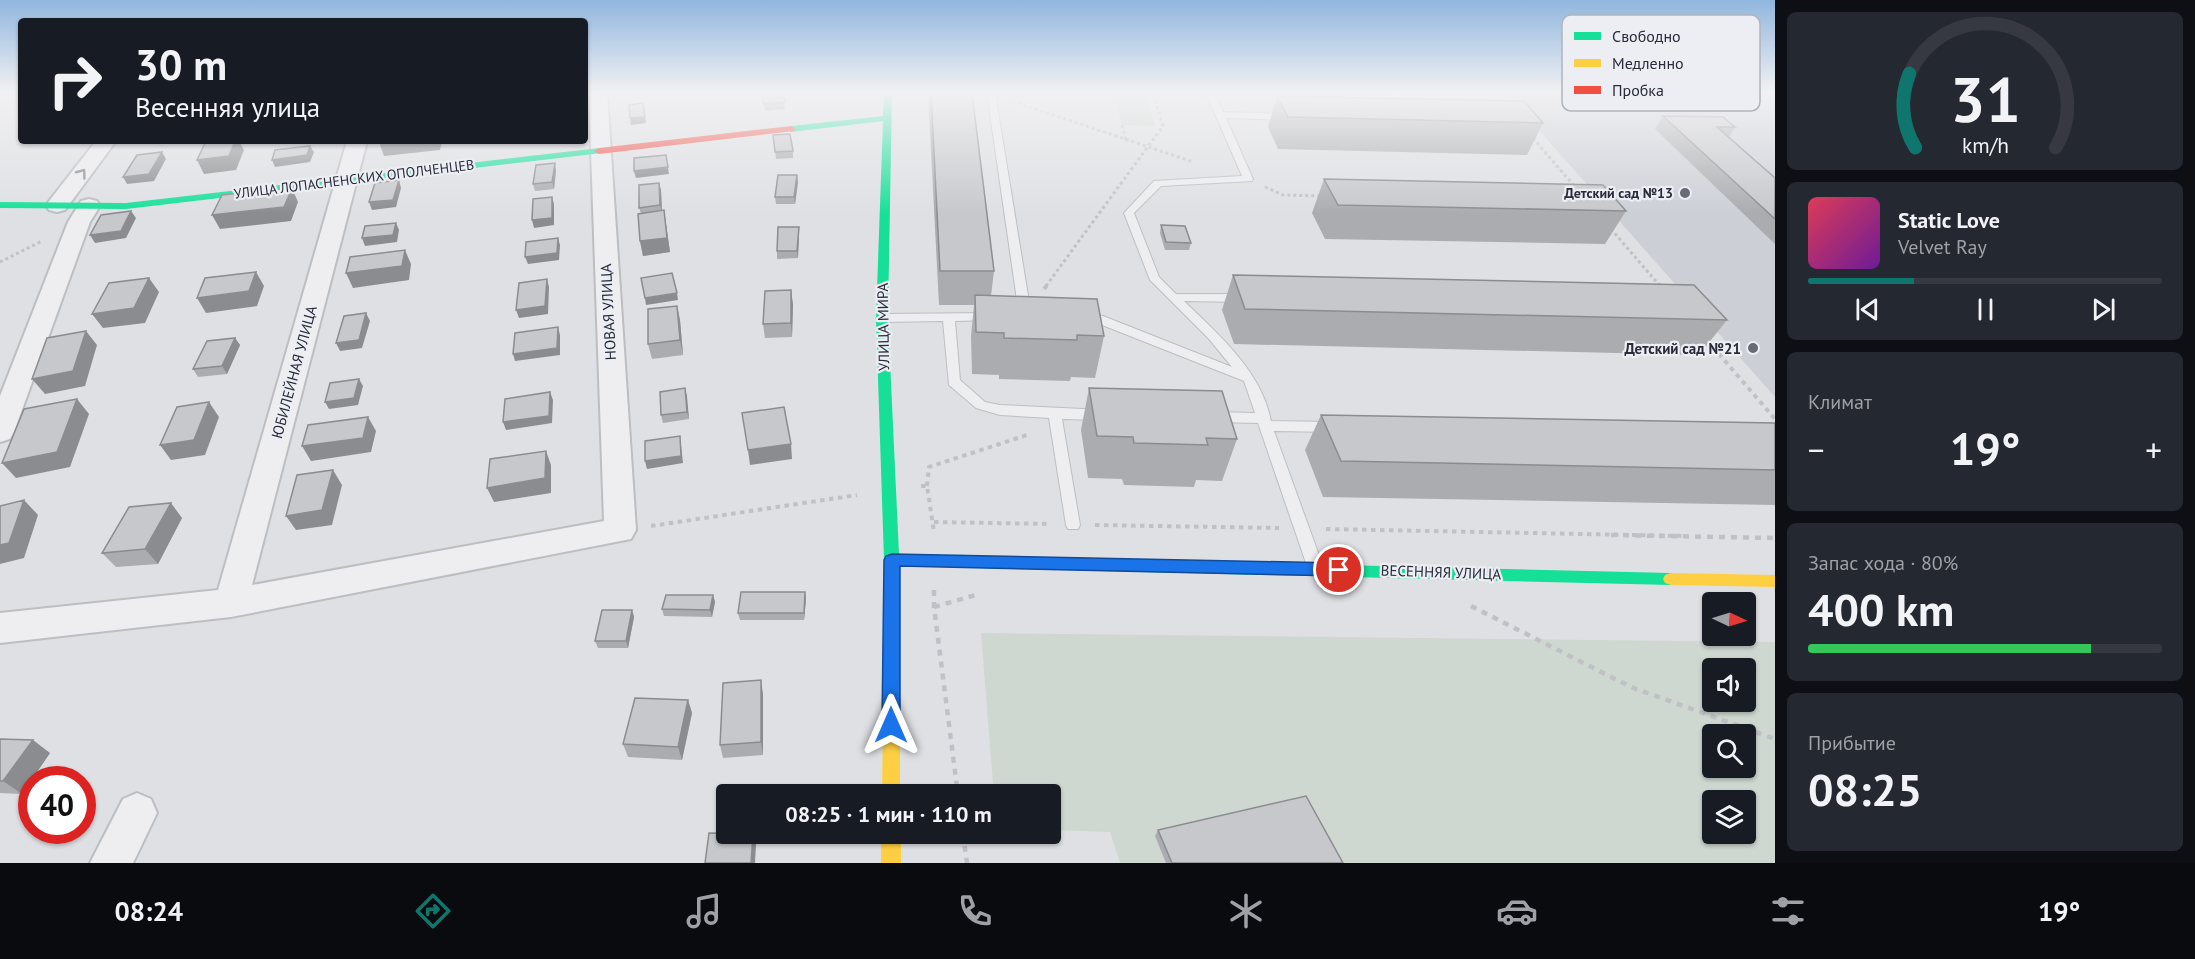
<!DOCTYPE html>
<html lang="ru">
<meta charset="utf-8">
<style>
:root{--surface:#171b24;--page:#242831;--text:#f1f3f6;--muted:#9ea1a6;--line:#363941;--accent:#0f766e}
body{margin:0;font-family:"PT Sans",sans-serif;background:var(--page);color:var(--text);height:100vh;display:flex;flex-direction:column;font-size:22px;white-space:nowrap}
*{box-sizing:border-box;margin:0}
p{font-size:20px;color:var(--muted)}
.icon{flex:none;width:33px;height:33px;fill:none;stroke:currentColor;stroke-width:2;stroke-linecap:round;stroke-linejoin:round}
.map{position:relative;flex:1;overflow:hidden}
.drawer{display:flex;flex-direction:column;gap:12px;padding:12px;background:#0d0f14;width:420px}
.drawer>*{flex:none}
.guide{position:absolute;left:18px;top:18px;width:570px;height:126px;border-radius:6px;box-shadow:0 2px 4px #0004;background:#171b24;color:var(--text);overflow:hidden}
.needle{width:39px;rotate:94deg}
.controls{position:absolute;left:1702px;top:592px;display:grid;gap:12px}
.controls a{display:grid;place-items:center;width:54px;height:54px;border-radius:6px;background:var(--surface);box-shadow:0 2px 4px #0004;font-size:30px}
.speed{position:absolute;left:18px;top:766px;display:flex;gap:12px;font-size:30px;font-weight:700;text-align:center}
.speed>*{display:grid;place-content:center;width:78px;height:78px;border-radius:50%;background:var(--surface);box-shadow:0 2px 4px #0004;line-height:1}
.speed .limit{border:9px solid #d22;background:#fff;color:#111}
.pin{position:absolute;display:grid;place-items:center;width:51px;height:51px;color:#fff;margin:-26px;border:3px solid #fff;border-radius:50%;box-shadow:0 2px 6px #0007}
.me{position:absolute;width:66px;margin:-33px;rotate:0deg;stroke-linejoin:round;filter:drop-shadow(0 0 4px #0008)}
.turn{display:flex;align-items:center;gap:21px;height:126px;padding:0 18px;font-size:27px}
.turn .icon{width:78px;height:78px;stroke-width:2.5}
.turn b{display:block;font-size:42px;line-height:51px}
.big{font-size:45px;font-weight:700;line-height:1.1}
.drawer .card{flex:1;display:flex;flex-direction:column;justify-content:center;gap:9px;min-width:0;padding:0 21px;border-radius:9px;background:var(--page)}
.drawer .dial{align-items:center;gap:0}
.dial svg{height:156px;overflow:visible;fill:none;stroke:var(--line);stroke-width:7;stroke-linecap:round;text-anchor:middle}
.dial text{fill:var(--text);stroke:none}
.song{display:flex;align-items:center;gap:18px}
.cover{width:72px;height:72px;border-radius:9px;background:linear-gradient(135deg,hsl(350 70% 55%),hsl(280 70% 35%))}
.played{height:6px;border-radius:3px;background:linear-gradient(90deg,var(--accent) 30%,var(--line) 30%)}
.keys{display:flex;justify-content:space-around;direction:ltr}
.heat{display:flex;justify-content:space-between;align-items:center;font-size:33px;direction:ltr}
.charge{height:9px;border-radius:4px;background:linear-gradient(90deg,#34c759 80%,var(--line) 0)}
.trip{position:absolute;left:716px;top:784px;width:345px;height:60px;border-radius:6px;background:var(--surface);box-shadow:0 2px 4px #0004;font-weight:700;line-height:60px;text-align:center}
.menu{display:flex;height:96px;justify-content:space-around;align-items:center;background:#090b0e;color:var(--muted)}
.menu .icon{width:42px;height:42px}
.menu .current{color:var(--accent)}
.menu b{font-size:27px;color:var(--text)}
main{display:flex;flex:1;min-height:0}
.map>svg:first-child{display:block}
.built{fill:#cdcfd7}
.green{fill:#ced7d0;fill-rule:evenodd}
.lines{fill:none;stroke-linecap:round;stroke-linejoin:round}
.lane-casing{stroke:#bdbec2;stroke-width:2}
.street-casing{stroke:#bdbec2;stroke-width:4}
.path-far2{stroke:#c0c1c7;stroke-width:3;stroke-dasharray:3 3;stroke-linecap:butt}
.path-far1{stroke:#c0c1c7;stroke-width:4;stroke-dasharray:4.5 4.5;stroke-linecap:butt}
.path{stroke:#c0c1c7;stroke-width:4.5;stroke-dasharray:6 6;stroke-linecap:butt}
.lane{fill:#eeeef0;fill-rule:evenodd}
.street{fill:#eeeef0;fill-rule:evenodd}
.fast{fill:#16e098;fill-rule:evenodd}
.slow{fill:#ffcf43;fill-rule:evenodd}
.jam{fill:#f24e42;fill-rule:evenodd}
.wall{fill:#abacaf}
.shaded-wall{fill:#8b8c8f}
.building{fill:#c7c8cc;stroke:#8b8c8f;stroke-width:1.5}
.oneway{stroke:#8b8d96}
.route{fill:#1a73e8;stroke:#114b97;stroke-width:1.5}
.poi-dot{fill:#686b76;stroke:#eceef4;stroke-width:2}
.labels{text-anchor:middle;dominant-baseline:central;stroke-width:4.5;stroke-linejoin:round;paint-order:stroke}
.far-street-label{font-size:14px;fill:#282c3b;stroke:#eceef4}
.far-poi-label{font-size:14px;font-weight:bold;fill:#282c3b;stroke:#eceef4;text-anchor:end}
.street-label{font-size:15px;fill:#282c3b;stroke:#eceef4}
.poi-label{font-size:15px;font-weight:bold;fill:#282c3b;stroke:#eceef4;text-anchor:end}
.key{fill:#eceef4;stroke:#b1b4bc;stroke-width:1.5}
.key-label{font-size:16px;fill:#282c3b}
</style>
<main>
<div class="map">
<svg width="1775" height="863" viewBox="0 0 1775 863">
<rect width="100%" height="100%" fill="#dfe0e4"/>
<path class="built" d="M 1506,93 L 1775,93 L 1775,397 L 1683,293 Z"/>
<path class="green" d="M 1114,96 L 1146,96 L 1155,126 L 1122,125 Z
M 981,633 L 1775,642 L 1775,863 L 1120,863 L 1110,832 L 1050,830 L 1050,795 L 994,795 ZM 1713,669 L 1746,669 L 1746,702 L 1713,702 ZM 1713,735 L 1746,735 L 1746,768 L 1713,768 ZM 1713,801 L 1746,801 L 1746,834 L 1713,834 Z"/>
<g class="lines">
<defs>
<path id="lane" d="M 10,93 L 0,102 L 1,93 Z
M 987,93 L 995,93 L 1031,314 L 1025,318 L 1019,314 Z
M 1206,93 L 1214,93 L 1223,112 L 1287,114 L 1292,117 L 1287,120 L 1226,118 L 1253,179 L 1252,181 L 1161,186 L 1134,213 L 1159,277 L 1176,294 L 1243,294 L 1249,298 L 1243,302 L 1184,301 C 1219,335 1262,372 1271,421 L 1333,422 L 1340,427 L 1333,432 L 1274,431 L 1324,569 L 1321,573 L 1316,575 L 1311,573 L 1308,569 L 1258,423 L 1212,422 L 1205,417 L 1212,412 L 1255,413 L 1244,381 L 1097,323 L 1083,322 L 1077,318 L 1083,314 L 1103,316 L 1232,367 L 1209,339 L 1150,280 L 1124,213 L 1154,181 L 1242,176 Z
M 1388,93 L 1397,93 L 1412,113 L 1410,115 L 1404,115 Z
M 990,313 L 996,317 L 994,320 L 955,321 L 960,380 L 985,402 L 1000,405 L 1103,410 L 1110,415 L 1103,420 L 1062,419 L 1080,525 L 1078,529 L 1068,529 L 1066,525 L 1049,418 L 1000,415 L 976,408 L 949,385 L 943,321 L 882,322 L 876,318 L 882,314 Z"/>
<path id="street" d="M 589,93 L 607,93 L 636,530 L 631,539 L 231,617 L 0,643 L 0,613 L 218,590 L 347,141 L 367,141 L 252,585 L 604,521 Z
M 96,141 L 116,141 L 65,210 L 57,212 L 49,210 L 46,205 Z
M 89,199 L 97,201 L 100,206 L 90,222 L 14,432 L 10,439 L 0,442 L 0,396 L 68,222 L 81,201 Z
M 137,793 L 151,799 L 157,813 L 133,863 L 90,863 L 123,799 Z"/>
</defs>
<use href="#lane" class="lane-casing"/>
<use href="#street" class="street-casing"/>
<path class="path-far2" d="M 1494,93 L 1502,102
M 1012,101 L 1193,162
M 1122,125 L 1126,140
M 1533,138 L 1575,187
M 1265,187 L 1283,195 L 1322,196
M 1611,229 L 1660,286
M 0,262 L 42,241
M 1046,286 L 1163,126 L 1153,93"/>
<path class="path-far1" d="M 1659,284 L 1661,287
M 1044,289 L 1048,284
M 1707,340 L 1775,419
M 921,486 L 927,486 L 934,532
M 927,486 L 929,467 L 1027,435
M 934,522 L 1051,524
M 1095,525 L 1279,528
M 651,526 L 857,495
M 1326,529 L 1685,536"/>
<path class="path" d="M 1611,535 L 1775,538
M 934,590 L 934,607 L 958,795
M 1471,606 L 1631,687 L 1775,739
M 934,607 L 979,594
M 963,834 L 967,863"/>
<use href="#lane" class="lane"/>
<use href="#street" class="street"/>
<path class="fast" d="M 884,93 L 892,93 L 888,318 L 899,554 L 1671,573 L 1677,575 L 1679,579 L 1677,583 L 1671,585 L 900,566 L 900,646 L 898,651 L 892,653 L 886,651 L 884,646 L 884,560 L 876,318 L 883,121 L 791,132 L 786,129 L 791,126 L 883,116 Z
M 599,148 L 602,149 L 602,153 L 126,209 L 0,208 L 0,202 L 126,203 Z"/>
<path class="slow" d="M 1671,573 L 1775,575 L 1775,587 L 1671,585 L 1665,583 L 1663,579 L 1665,575 Z
M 892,639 L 898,641 L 900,646 L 900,795 L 882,795 L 884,646 L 886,641 Z
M 881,834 L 901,834 L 901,863 L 881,863 Z"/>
<path class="jam" d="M 791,126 L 796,129 L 794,131 L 599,154 L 594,151 L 599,148 Z"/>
</g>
<path class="wall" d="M 762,93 L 783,93 L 785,109 L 765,111 Z
M 928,93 L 972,93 L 994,271 L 991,296 L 1104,336 L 1095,378 L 1071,377 L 1070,381 L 999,379 L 999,375 L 972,374 L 971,336 L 974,305 L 939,305 Z
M 1277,96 L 1543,123 L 1527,155 L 1278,149 L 1268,127 Z
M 1663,116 L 1735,127 L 1729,137 L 1775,178 L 1775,244 L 1655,129 Z
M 773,135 L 793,151 L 793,158 L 776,159 Z
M 556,170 L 554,189 L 535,191 L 533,184 Z
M 797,175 L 798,182 L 795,204 L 776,204 L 775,197 Z
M 1324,179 L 1626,211 L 1605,244 L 1325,239 L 1312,213 Z
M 659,183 L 661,190 L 662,211 L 664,210 L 670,252 L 643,256 L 640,241 L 641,213 L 639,208 Z
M 1161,225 L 1191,243 L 1189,250 L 1165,250 L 1160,233 Z
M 799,227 L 799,234 L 798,258 L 777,259 L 777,251 Z
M 1233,275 L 1727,320 L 1699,355 L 1234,344 L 1222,310 Z
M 791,290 L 793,305 L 792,337 L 765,338 L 763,324 Z
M 677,306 L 680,320 L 683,355 L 652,359 L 648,344 Z
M 235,338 L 240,345 L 227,374 L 198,377 L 193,369 Z
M 685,388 L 689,419 L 663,423 L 661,415 Z
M 1089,388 L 1237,439 L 1222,481 L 1196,480 L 1194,487 L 1124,485 L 1122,479 L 1088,478 L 1081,430 Z
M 1321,415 L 1775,470 L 1775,505 L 1323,497 L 1305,450 Z
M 182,518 L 158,564 L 116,567 L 102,553 Z
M 805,592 L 806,599 L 804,620 L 740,620 L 738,613 Z
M 713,595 L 715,602 L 712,617 L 664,616 L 662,609 Z
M 632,610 L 634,617 L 628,648 L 598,648 L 595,641 Z
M 763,694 L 763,755 L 723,758 L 720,745 Z
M 688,700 L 692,713 L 682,760 L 628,757 L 623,744 Z
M 0,739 L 50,753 L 22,794 L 0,793 Z
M 1158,830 L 1343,863 L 1166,863 L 1155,836 Z"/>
<path class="shaded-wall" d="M 643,103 L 646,123 L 631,125 L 630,118 Z
M 235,141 L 239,141 L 244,150 L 236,170 L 204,174 L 197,160 Z
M 391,141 L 442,141 L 440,150 L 384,156 L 379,142 Z
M 310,146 L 314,152 L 310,162 L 275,167 L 272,160 Z
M 162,152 L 166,159 L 154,181 L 127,184 L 123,177 Z
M 666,155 L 669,174 L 636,178 L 634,171 Z
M 555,163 L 556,170 L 554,189 L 552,182 Z
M 797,175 L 798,182 L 795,204 L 794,197 Z
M 399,180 L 401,188 L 396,207 L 372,210 L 369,202 Z
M 659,183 L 661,190 L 662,213 L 660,205 Z
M 292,188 L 298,202 L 291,221 L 220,229 L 212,215 Z
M 552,197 L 554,204 L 554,225 L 534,228 L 532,220 Z
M 664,210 L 670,252 L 643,256 L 640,241 Z
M 131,211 L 136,218 L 126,238 L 95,243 L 90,235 Z
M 396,223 L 399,230 L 397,242 L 365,246 L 362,238 Z
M 799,227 L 799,234 L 798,258 L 797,251 Z
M 558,238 L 560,245 L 559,260 L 528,264 L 525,257 Z
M 405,250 L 411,264 L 409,280 L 353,288 L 346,273 Z
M 256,272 L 264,286 L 257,306 L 206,313 L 197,298 Z
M 149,278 L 159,292 L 145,323 L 103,328 L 92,314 Z
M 547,279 L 549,287 L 548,314 L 519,318 L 516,310 Z
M 791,290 L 793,305 L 792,337 L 791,323 Z
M 677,293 L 678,300 L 646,305 L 645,298 Z
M 677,306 L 680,320 L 683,355 L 680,340 Z
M 366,313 L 370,321 L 362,348 L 340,351 L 336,343 Z
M 558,327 L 560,335 L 560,355 L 515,361 L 513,354 Z
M 86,331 L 97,345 L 85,386 L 45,394 L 32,379 Z
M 235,338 L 240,345 L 227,374 L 222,366 Z
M 359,379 L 363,386 L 358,405 L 329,409 L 325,402 Z
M 685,388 L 687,396 L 689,419 L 687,412 Z
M 550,392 L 553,400 L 552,423 L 506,430 L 503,422 Z
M 77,399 L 89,414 L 70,467 L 16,478 L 2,463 Z
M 209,402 L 219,417 L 205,455 L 171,460 L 160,445 Z
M 368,417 L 376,431 L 371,452 L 311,461 L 302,446 Z
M 680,436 L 683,463 L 647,469 L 645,461 Z
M 791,444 L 792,459 L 750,465 L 748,450 Z
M 546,451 L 551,465 L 551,493 L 494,502 L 487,488 Z
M 333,470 L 342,485 L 332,525 L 296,530 L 286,516 Z
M 24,500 L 38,515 L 24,558 L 0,564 L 0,545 Z
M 171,503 L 182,518 L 158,564 L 145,549 Z
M 805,592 L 806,599 L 804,620 L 804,613 Z
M 713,595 L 715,602 L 712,617 L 710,610 Z
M 632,610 L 634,617 L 628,648 L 626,641 Z
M 761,680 L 763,694 L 763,755 L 761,742 Z
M 688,700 L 692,713 L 682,760 L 678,747 Z
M 33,740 L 50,753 L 22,794 L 3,781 Z
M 753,834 L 756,845 L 755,863 L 751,863 Z"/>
<path class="building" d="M 762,93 L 783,93 L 785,102 L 764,104 Z
M 931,93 L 972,93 L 994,271 L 940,271 Z
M 1277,96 L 1524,101 L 1543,123 L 1288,117 Z
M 643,103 L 645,117 L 630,118 L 629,105 Z
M 1663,116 L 1723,117 L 1735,127 L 1717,127 L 1775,178 L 1775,219 Z
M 790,134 L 793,151 L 775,152 L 773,135 Z
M 206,141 L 235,141 L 229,156 L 197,160 Z
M 310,146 L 307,155 L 272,160 L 275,150 Z
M 162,152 L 149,174 L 123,177 L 137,155 Z
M 666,155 L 668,167 L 634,171 L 634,158 Z
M 555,163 L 552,182 L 533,184 L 536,165 Z
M 778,175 L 797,175 L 794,197 L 775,197 Z
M 1324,179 L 1603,185 L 1626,211 L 1338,205 Z
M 399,180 L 393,200 L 369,202 L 375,183 Z
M 659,183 L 660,205 L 639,208 L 639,185 Z
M 292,188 L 284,207 L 212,215 L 222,195 Z
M 552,197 L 552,218 L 532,220 L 533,199 Z
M 664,210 L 667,238 L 640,241 L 638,214 Z
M 131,211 L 121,231 L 90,235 L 101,215 Z
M 396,223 L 393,235 L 362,238 L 365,226 Z
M 1161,225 L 1185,226 L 1191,243 L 1166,242 Z
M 778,227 L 799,227 L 797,251 L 777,251 Z
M 558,238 L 557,253 L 525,257 L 526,242 Z
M 405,250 L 402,266 L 346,273 L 350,257 Z
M 256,272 L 249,291 L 197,298 L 205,278 Z
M 672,273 L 677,293 L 645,298 L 641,278 Z
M 1233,275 L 1694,285 L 1727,320 L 1245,309 Z
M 149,278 L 134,308 L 92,314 L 109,283 Z
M 547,279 L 545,306 L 516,310 L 519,283 Z
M 791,290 L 791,323 L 763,324 L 765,291 Z
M 975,295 L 1097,299 L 1104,336 L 1077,335 L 1077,340 L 1004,338 L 1004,333 L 976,332 Z
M 677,306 L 680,340 L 648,344 L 648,309 Z
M 366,313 L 359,340 L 336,343 L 344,316 Z
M 558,327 L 557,348 L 513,354 L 515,333 Z
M 86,331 L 73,371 L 32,379 L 47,338 Z
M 235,338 L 222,366 L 193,369 L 207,341 Z
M 359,379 L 354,398 L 325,402 L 330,383 Z
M 685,388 L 687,412 L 661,415 L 660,392 Z
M 1089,388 L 1222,391 L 1237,439 L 1206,438 L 1208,445 L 1134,443 L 1133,437 L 1097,436 Z
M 550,392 L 549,416 L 503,422 L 505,399 Z
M 77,399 L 57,452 L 2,463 L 24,409 Z
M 209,402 L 194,440 L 160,445 L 177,407 Z
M 784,407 L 791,444 L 748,450 L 742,413 Z
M 1321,415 L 1775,423 L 1775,470 L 1341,461 Z
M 368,417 L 363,438 L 302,446 L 308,425 Z
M 680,436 L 681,456 L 645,461 L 645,441 Z
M 546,451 L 545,478 L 487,488 L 490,459 Z
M 333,470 L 322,510 L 286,516 L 297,475 Z
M 24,500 L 9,543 L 0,545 L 0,506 Z
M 171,503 L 145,549 L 102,553 L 129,507 Z
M 741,592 L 805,592 L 804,613 L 738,613 Z
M 666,595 L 713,595 L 710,610 L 662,609 Z
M 602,610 L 632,610 L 626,641 L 595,641 Z
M 761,680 L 761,742 L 720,745 L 723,683 Z
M 635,698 L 688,700 L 678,747 L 623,744 Z
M 0,739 L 33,740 L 3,781 L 0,781 Z
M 1306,796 L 1343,863 L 1172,863 L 1158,830 Z
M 709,833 L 753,834 L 751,863 L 705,863 Z"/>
<defs><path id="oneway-chevron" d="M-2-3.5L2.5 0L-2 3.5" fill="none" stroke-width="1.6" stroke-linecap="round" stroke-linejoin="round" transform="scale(1.5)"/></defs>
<use class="oneway" href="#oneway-chevron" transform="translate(82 173) rotate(-53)"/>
<linearGradient id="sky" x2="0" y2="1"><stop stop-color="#91b6de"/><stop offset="0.43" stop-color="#f1f1f3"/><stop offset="1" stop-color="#f1f1f3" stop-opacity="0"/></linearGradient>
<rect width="1775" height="214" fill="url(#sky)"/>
<path class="route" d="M 892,554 L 1339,563 L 1345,565 L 1347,570 L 1345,574 L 1339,576 L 900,566 L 900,725 L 898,730 L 891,733 L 885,730 L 882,725 L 884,560 L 886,556 Z"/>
<g class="poi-dot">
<circle cx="1685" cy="193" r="6"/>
<circle cx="1753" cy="348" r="6"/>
</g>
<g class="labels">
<g class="far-street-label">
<text transform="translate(354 179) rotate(-7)">УЛИЦА ЛОПАСНЕНСКИХ ОПОЛЧЕНЦЕВ</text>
</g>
<g class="far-poi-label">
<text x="1673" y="193">Детский сад №13</text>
</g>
<g class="street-label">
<text transform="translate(608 312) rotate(-93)">НОВАЯ УЛИЦА</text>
<text transform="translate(883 327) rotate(-91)">УЛИЦА МИРА</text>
<text transform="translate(294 372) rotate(-75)">ЮБИЛЕЙНАЯ УЛИЦА</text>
<text transform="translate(1441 572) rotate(2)">ВЕСЕННЯЯ УЛИЦА</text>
</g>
<g class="poi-label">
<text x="1741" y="348">Детский сад №21</text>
</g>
</g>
<rect x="1562" y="15" width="198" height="96" rx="9" class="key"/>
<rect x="1574" y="32" width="27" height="8" fill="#16e098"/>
<rect x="1574" y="59" width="27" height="8" fill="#ffcf43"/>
<rect x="1574" y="86" width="27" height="8" fill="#f24e42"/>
<g class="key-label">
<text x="1612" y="42">Свободно</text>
<text x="1612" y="69">Медленно</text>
<text x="1612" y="96">Пробка</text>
</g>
</svg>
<div class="controls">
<a><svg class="needle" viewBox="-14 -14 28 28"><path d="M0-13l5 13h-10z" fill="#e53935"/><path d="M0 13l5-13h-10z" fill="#9ea1a6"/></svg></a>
<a><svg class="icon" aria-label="sound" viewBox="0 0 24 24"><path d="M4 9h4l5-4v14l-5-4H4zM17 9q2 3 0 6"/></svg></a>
<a><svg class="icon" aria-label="search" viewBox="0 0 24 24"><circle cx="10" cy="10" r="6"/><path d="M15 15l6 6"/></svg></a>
<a><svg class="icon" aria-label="layers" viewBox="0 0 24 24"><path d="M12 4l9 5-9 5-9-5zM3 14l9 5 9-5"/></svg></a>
</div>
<div class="speed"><div class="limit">40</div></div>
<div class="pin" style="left:1339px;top:570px;background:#d93025"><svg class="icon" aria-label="arrive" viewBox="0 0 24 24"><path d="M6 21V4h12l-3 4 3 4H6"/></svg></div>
<svg class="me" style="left:891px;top:725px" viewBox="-20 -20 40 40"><path d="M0-17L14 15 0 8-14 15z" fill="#1a73e8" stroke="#fff" stroke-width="4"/></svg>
<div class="trip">08:25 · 1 мин · 110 m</div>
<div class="guide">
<div class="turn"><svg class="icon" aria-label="right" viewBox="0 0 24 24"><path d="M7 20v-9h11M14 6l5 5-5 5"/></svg><div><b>30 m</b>Весенняя улица</div></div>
</div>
</div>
<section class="drawer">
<div class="card dial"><svg viewBox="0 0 100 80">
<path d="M14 69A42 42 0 1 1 86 69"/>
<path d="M14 69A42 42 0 0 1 11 31" stroke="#0f766e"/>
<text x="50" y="56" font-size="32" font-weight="700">31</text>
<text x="50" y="72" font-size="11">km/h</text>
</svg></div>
<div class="card">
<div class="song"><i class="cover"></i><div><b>Static Love</b><p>Velvet Ray</p></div></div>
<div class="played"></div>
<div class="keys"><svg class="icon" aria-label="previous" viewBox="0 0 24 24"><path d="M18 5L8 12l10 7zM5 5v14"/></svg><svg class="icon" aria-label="pause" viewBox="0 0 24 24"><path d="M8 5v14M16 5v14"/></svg><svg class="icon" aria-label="next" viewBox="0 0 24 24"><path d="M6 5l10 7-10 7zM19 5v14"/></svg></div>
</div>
<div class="card"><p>Климат</p>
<div class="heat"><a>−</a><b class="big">19°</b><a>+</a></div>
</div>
<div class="card"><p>Запас хода · 80%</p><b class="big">400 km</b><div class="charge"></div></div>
<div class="card"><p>Прибытие</p><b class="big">08:25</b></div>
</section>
</main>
<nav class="menu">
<b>08:24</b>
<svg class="icon current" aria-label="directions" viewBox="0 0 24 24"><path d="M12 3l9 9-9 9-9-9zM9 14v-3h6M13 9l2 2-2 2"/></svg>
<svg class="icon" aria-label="music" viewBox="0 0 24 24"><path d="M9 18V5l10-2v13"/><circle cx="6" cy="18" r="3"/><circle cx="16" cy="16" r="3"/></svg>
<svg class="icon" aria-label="phone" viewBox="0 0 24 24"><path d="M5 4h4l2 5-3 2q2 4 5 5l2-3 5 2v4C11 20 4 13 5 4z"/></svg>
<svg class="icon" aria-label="climate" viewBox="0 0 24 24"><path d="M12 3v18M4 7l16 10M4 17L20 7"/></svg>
<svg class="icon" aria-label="car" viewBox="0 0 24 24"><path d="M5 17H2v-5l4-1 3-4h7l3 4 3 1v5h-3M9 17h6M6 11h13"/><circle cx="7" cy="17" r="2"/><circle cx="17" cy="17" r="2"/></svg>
<svg class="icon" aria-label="filters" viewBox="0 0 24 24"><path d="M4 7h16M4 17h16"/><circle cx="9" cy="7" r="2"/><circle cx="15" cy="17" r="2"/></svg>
<b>19°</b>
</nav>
